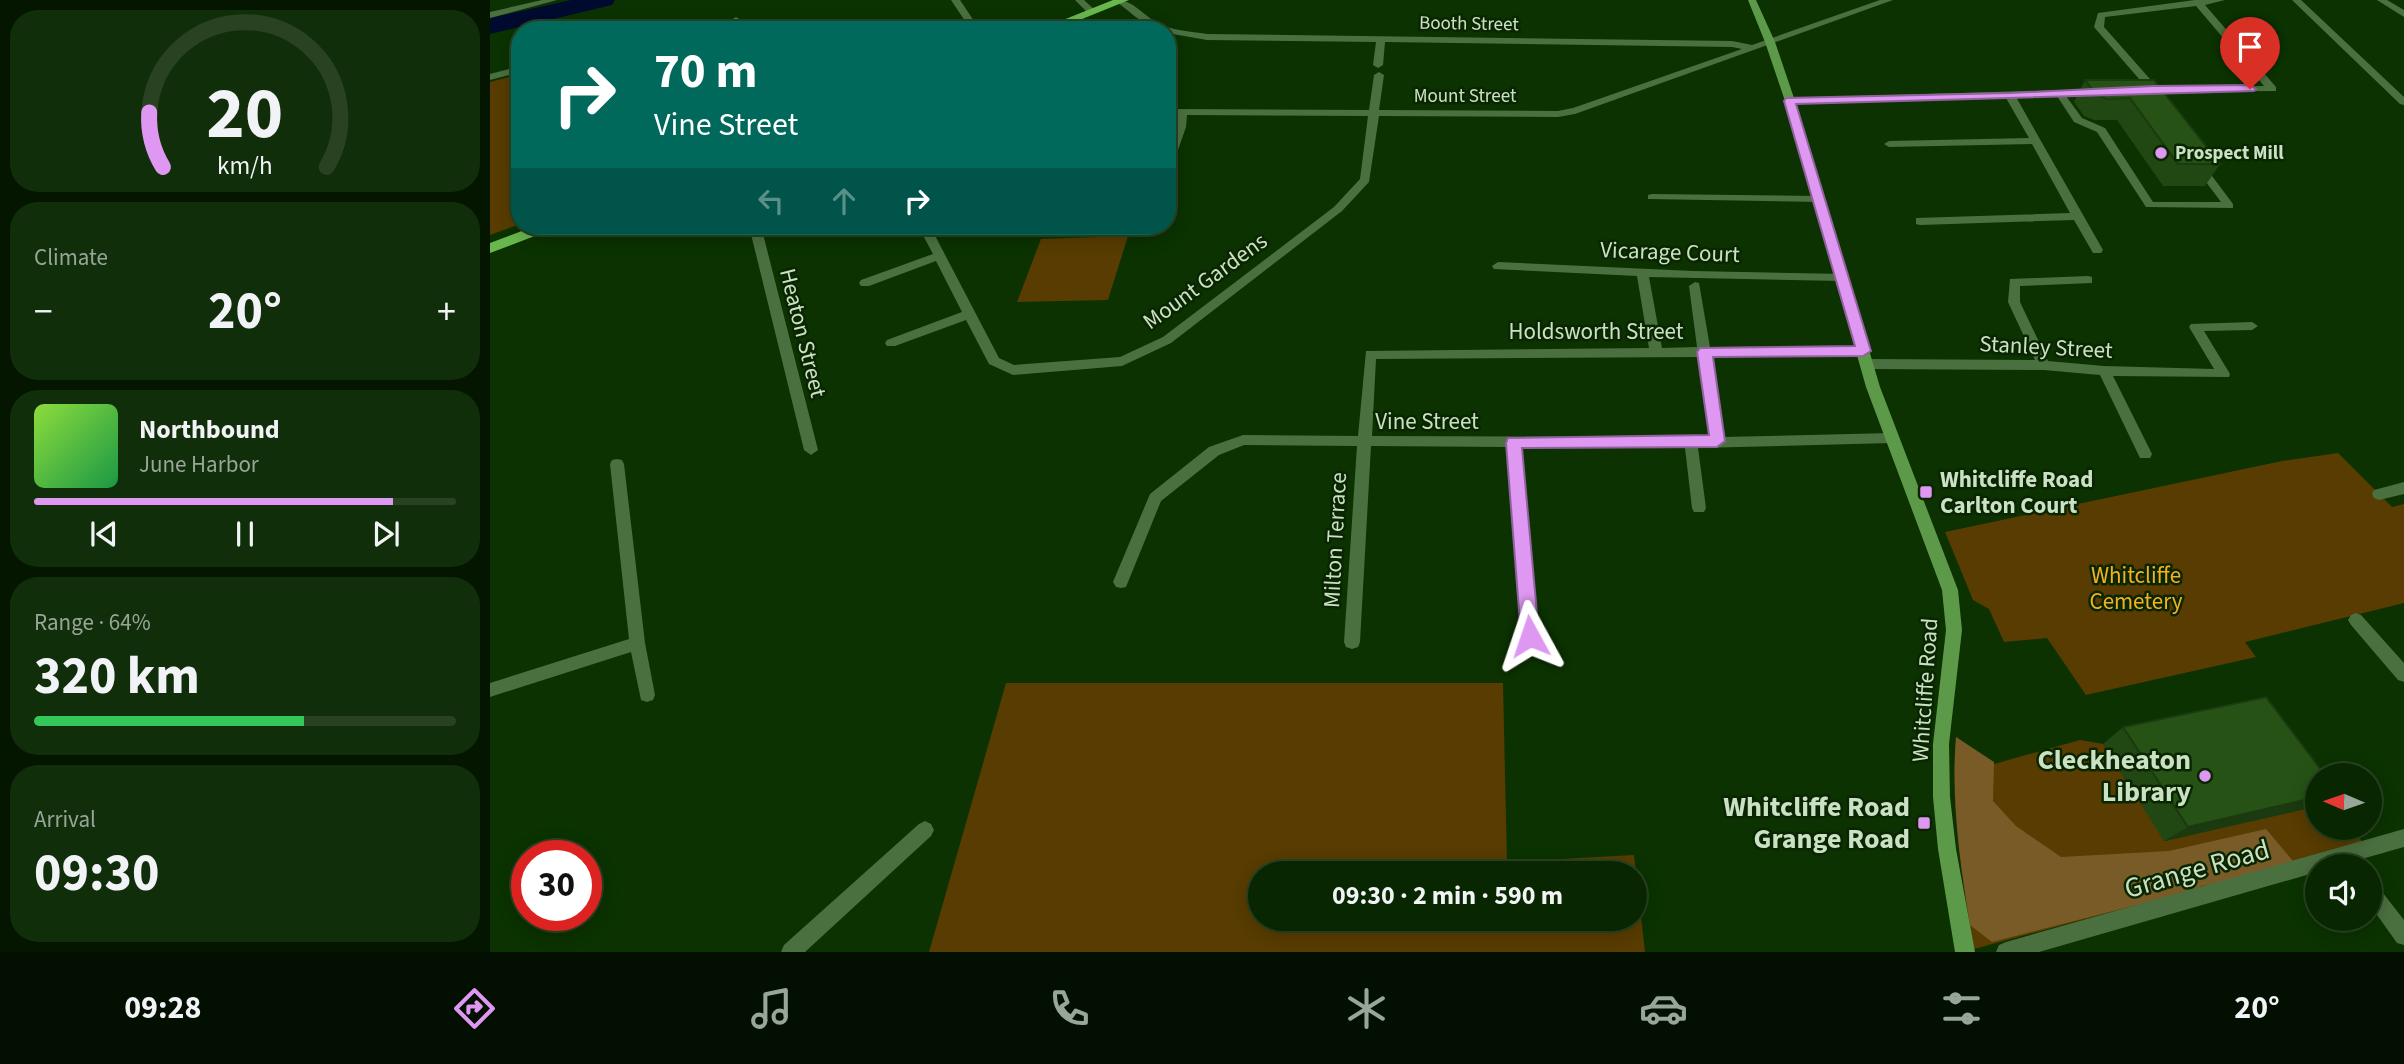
<!DOCTYPE html>
<meta charset="utf-8">
<style>
:root{--surface:#082600;--page:#112e0a;--text:#f1f3f6;--muted:#98a599;--line:#294322;--accent:#de98f2}
body{margin:0;font-family:"Source Sans 3",sans-serif;background:var(--page);color:var(--text);height:100vh;display:flex;flex-direction:column;font-size:26px;white-space:nowrap}
*{box-sizing:border-box;margin:0}
p{font-size:23px;color:var(--muted)}
.icon{flex:none;width:38px;height:38px;fill:none;stroke:currentColor;stroke-width:2;stroke-linecap:round;stroke-linejoin:round}
.map{position:relative;flex:1;overflow:hidden}
.panel{display:flex;flex-direction:column;gap:10px;padding:10px;background:#041500;width:490px}
.panel>*{flex:none}
.banner{position:absolute;left:21px;top:21px;width:665px;height:214px;border-radius:28px;box-shadow:0 4px 18px #0003,0 0 0 2px var(--line);background:#00695c;color:#fff;overflow:hidden}
.needle{width:46px;rotate:272deg}
.fabs{position:absolute;left:1815px;top:763px;display:grid;gap:14px}
.fabs a{display:grid;place-items:center;width:77px;height:77px;border-radius:50%;background:var(--surface);box-shadow:0 4px 18px #0003,0 0 0 2px var(--line);font-size:35px}
.speed{position:absolute;left:21px;top:840px;display:flex;gap:14px;font-size:35px;font-weight:700;text-align:center}
.speed>*{display:grid;place-content:center;width:91px;height:91px;border-radius:50%;background:var(--surface);box-shadow:0 4px 18px #0003,0 0 0 2px var(--line);line-height:1}
.speed .limit{border:10px solid #d22;background:#fff;color:#111}
.pin{position:absolute;display:grid;place-items:center;width:60px;height:60px;color:#fff;margin:-72px -30px;border-radius:50% 50% 50% 0;rotate:-45deg;box-shadow:0 0 7px #0007}
.pin .icon{rotate:45deg}
.me{position:absolute;width:77px;margin:-38px;rotate:355deg;stroke-linejoin:round;filter:drop-shadow(0 0 5px #0008)}
.turn{display:flex;align-items:center;gap:24px;height:147px;padding:0 28px;font-size:32px}
.turn .icon{width:91px;height:91px;stroke-width:2.5}
.turn b{display:block;font-size:49px;line-height:60px}
.lanes{display:flex;align-items:center;height:66px;padding:0 28px;background:#0003;justify-content:center;gap:35px;direction:ltr}
.lanes .off{opacity:.35}
.big{font-size:52px;font-weight:700;line-height:1.1}
.panel .tile{flex:1;display:flex;flex-direction:column;justify-content:center;gap:10px;min-width:0;padding:0 24px;border-radius:28px;background:var(--page)}
.panel .dial{align-items:center;gap:0}
.dial svg{height:182px;overflow:visible;fill:none;stroke:var(--line);stroke-width:7;stroke-linecap:round;text-anchor:middle}
.dial text{fill:var(--text);stroke:none}
.song{display:flex;align-items:center;gap:21px}
.cover{width:84px;height:84px;border-radius:10px;background:linear-gradient(135deg,hsl(90 70% 55%),hsl(140 70% 35%))}
.played{height:7px;border-radius:4px;background:linear-gradient(90deg,var(--accent) 85%,var(--line) 85%)}
.keys{display:flex;justify-content:space-around;direction:ltr}
.heat{display:flex;justify-content:space-between;align-items:center;font-size:38px;direction:ltr}
.charge{height:10px;border-radius:5px;background:linear-gradient(90deg,#34c759 64%,var(--line) 0)}
.trip{position:absolute;left:758px;top:861px;width:399px;height:70px;border-radius:35px;background:var(--surface);box-shadow:0 4px 18px #0003,0 0 0 2px var(--line);font-weight:700;line-height:70px;text-align:center}
.tab-bar{display:flex;height:112px;justify-content:space-around;align-items:center;background:#030f00;color:var(--muted)}
.tab-bar .icon{width:49px;height:49px}
.tab-bar .selected{color:var(--accent)}
.tab-bar b{font-size:32px;color:var(--text)}
main{display:flex;flex:1;min-height:0}
.map>svg:first-child{display:block}
.green{fill:#583c01;fill-rule:evenodd}
.forest{fill:#795b28}
.lines{fill:none;stroke-linecap:round;stroke-linejoin:round}
.river{fill:#000a2f;fill-rule:evenodd}
.street{fill:#4b7040;fill-rule:evenodd}
.secondary{fill:#5c9949;fill-rule:evenodd}
.primary{fill:#69b84f;fill-rule:evenodd}
.wall{fill:#214712}
.shaded-wall{fill:#1b3a0f}
.building{fill:#265315;stroke:#1b3a0f;stroke-width:2}
.route{fill:#de98f2;stroke:#90639d;stroke-width:2}
.poi-dot{fill:#de98f2;stroke:#092601;stroke-width:2.5}
.labels{text-anchor:middle;dominant-baseline:central;stroke-width:5;stroke-linejoin:round;paint-order:stroke}
.far-street-label{font-size:19px;fill:#cbe1c5;stroke:#092601}
.far-poi-label{font-size:19px;font-weight:bold;fill:#cbe1c5;stroke:#092601;text-anchor:start}
.street-label{font-size:23px;fill:#cbe1c5;stroke:#092601}
.poi-label{font-size:23px;font-weight:bold;fill:#cbe1c5;stroke:#092601;text-anchor:start}
.park-label{font-size:23px;fill:#f5af20;stroke:#092601}
.near-poi-label{font-size:28px;font-weight:bold;fill:#cbe1c5;stroke:#092601;text-anchor:end}
.near-street-label{font-size:28px;fill:#cbe1c5;stroke:#092601}
</style>
<main>
<section class="panel">
<div class="tile dial"><svg viewBox="0 0 100 80">
<path d="M14 69A42 42 0 1 1 86 69"/>
<path d="M14 69A42 42 0 0 1 8 45" stroke="#de98f2"/>
<text x="50" y="56" font-size="32" font-weight="700">20</text>
<text x="50" y="72" font-size="11">km/h</text>
</svg></div>
<div class="tile"><p>Climate</p>
<div class="heat"><a>−</a><b class="big">20°</b><a>+</a></div>
</div>
<div class="tile">
<div class="song"><i class="cover"></i><div><b>Northbound</b><p>June Harbor</p></div></div>
<div class="played"></div>
<div class="keys"><svg class="icon" aria-label="previous" viewBox="0 0 24 24"><path d="M18 5L8 12l10 7zM5 5v14"/></svg><svg class="icon" aria-label="pause" viewBox="0 0 24 24"><path d="M8 5v14M16 5v14"/></svg><svg class="icon" aria-label="next" viewBox="0 0 24 24"><path d="M6 5l10 7-10 7zM19 5v14"/></svg></div>
</div>
<div class="tile"><p>Range · 64%</p><b class="big">320 km</b><div class="charge"></div></div>
<div class="tile"><p>Arrival</p><b class="big">09:30</b></div>
</section>
<div class="map">
<svg width="1914" height="952" viewBox="0 0 1914 952">
<rect width="100%" height="100%" fill="#0b3200"/>
<path class="green" d="M 30,74 L 30,224 L 0,235 L 0,82 Z
M 638,236 L 618,300 L 527,302 L 551,239 Z
M 1848,453 L 1902,507 L 1914,504 L 1914,603 L 1755,642 L 1766,657 L 1596,695 L 1557,638 L 1514,642 L 1499,609 L 1483,600 L 1455,532 L 1792,461 Z
M 516,683 L 1013,683 L 1017,862 L 1144,855 L 1155,952 L 439,952 ZM 770,873 L 1144,873 L 1144,919 L 770,919 Z
M 1466,737 L 1504,764 L 1590,740 L 1613,744 L 1675,841 L 1824,806 L 1827,809 L 1827,828 L 1861,828 L 1874,844 L 1484,949 C 1472,878 1460,808 1466,737 Z"/>
<path class="forest" d="M 1466,737 L 1504,762 L 1503,801 L 1526,826 L 1571,857 L 1679,851 L 1776,829 L 1803,861 L 1754,879 L 1711,886 L 1700,897 L 1682,896 L 1502,942 L 1480,925 C 1470,862 1461,800 1466,737 Z"/>
<g class="lines">
<path class="river" d="M 81,0 L 125,0 L 122,5 L 0,34 L 0,18 Z"/>
<path class="street" d="M 52,0 L 67,0 L 0,18 L 0,12 Z
M 461,0 L 470,0 L 490,30 L 481,30 Z
M 585,0 L 594,0 L 607,12 L 599,14 Z
M 627,0 C 643,0 653,15 666,22 C 681,31 700,31 717,34 L 1242,41 L 1262,45 L 1390,0 L 1403,0 L 1085,114 L 1068,117 L 889,116 L 879,182 L 852,211 L 681,343 L 632,366 L 523,375 L 499,364 L 476,320 L 405,346 L 397,346 L 395,343 L 397,340 L 472,312 L 446,261 L 379,286 L 371,286 L 369,283 L 371,280 L 443,254 L 428,226 L 440,226 L 509,358 L 524,365 L 630,357 L 673,337 L 844,207 L 870,179 L 878,116 L 697,115 L 696,127 L 682,167 L 677,170 L 677,151 L 686,127 L 687,115 L 677,115 L 677,109 L 879,110 L 884,75 L 889,72 L 894,75 L 889,110 L 1068,111 L 1083,108 L 1252,49 L 1242,47 L 895,42 L 893,65 L 888,68 L 883,65 L 886,42 L 717,40 L 677,33 L 677,30 C 658,30 643,14 628,3 Z
M 1705,0 L 1735,0 L 1715,5 L 1786,87 L 1786,91 L 1647,92 L 1647,88 L 1656,87 L 1604,27 L 1608,13 ZM 1706,6 L 1774,86 L 1667,87 L 1614,27 L 1615,17 Z
M 1802,0 L 1811,0 L 1914,97 L 1914,105 L 1910,104 Z
M 1887,0 L 1897,0 L 1914,10 L 1914,17 Z
M 246,17 L 251,20 L 255,30 L 245,30 L 241,20 Z
M 30,66 L 30,72 L 0,80 L 0,74 Z
M 1607,89 L 1612,92 L 1611,94 L 1576,96 L 1592,118 L 1615,128 L 1663,202 L 1731,202 L 1704,166 L 1709,163 L 1713,164 L 1743,204 L 1743,208 L 1656,207 L 1607,132 L 1584,122 L 1567,96 L 1526,97 L 1613,250 L 1611,253 L 1603,253 L 1584,220 L 1430,225 L 1426,224 L 1426,218 L 1580,213 L 1542,144 L 1399,147 L 1394,144 L 1399,141 L 1539,138 L 1516,98 L 1300,104 L 1295,101 L 1300,98 Z
M 1162,194 L 1330,196 L 1336,199 L 1330,202 L 1158,199 L 1158,195 Z
M 259,226 L 271,226 L 328,450 L 321,455 L 314,450 Z
M 1008,262 L 1203,271 L 1356,274 L 1358,277 L 1352,281 L 1159,277 L 1172,348 L 1207,347 L 1199,286 L 1205,282 L 1209,283 L 1220,347 L 1373,346 L 1379,351 L 1373,356 L 1221,356 L 1233,437 L 1402,433 L 1409,438 L 1402,443 L 1208,448 L 1216,508 L 1214,512 L 1204,512 L 1202,508 L 1195,448 L 1031,447 L 1048,637 L 1046,642 L 1040,644 L 1034,642 L 1032,637 L 1017,447 L 881,446 L 870,642 L 868,647 L 862,649 L 856,647 L 854,642 L 867,446 L 754,445 L 729,455 L 671,501 L 636,587 L 631,588 L 626,587 L 623,582 L 660,494 L 719,447 L 753,435 L 868,436 L 876,351 L 1159,348 L 1147,276 L 1004,269 L 1002,266 ZM 1209,357 L 1220,437 L 882,436 L 886,359 Z
M 1598,276 L 1602,277 L 1602,283 L 1530,286 L 1530,302 L 1558,361 L 1614,366 L 1724,369 L 1699,327 L 1701,324 L 1762,322 L 1768,326 L 1762,330 L 1714,331 L 1740,374 L 1739,377 L 1623,376 L 1662,454 L 1660,458 L 1650,458 L 1610,375 L 1554,370 L 1377,369 L 1371,364 L 1377,359 L 1545,360 L 1518,302 L 1520,279 Z
M 127,459 L 132,460 L 134,464 L 155,643 L 165,695 L 163,700 L 157,702 L 151,700 L 141,652 L 0,697 L 0,683 L 139,639 L 120,464 L 122,460 Z
M 1914,482 L 1914,494 L 1889,500 L 1884,498 L 1882,494 L 1884,490 Z
M 1866,613 L 1871,615 L 1914,663 L 1914,682 L 1908,680 L 1861,625 L 1858,620 L 1861,615 Z
M 435,821 L 441,824 L 444,830 L 441,836 L 315,952 L 291,952 L 294,945 L 429,824 Z
M 1914,829 L 1914,847 L 1847,866 L 1827,866 L 1827,872 L 1549,952 L 1506,952 L 1509,945 L 1516,942 Z
M 1880,881 L 1886,884 L 1914,920 L 1914,945 L 1907,943 L 1880,905 Z"/>
<path class="secondary" d="M 1258,0 L 1266,0 L 1285,42 L 1305,101 L 1390,387 L 1468,590 L 1472,630 L 1459,744 L 1460,797 L 1466,849 L 1485,952 L 1465,952 L 1448,849 L 1443,797 L 1443,744 L 1456,630 L 1452,590 L 1376,387 L 1295,101 L 1275,42 Z"/>
<path class="primary" d="M 623,0 L 639,0 L 565,30 L 548,30 Z
M 45,226 L 65,226 L 63,229 L 0,253 L 0,243 Z"/>
</g>
<path class="wall" d="M 1595,80 L 1664,80 L 1730,164 L 1715,186 L 1673,186 L 1627,120 L 1604,120 L 1594,116 L 1584,102 Z
M 1633,727 L 1820,808 L 1674,841 L 1613,744 Z"/>
<path class="shaded-wall" d="M 1827,797 L 1827,804 L 1820,808 L 1674,841 L 1698,827 Z"/>
<path class="building" d="M 1595,80 L 1664,80 L 1730,164 L 1688,164 L 1640,98 L 1616,99 L 1606,94 Z
M 1776,697 L 1835,775 L 1827,775 L 1827,797 L 1698,827 L 1633,727 Z"/>
<path class="route" d="M 1760,85 L 1766,89 L 1764,91 L 1306,104 L 1381,351 L 1373,356 L 1223,357 L 1235,441 L 1227,447 L 1032,448 L 1049,636 L 1046,642 L 1040,644 L 1033,642 L 1031,636 L 1016,443 L 1018,438 L 1219,435 L 1207,352 L 1210,348 L 1365,346 L 1294,101 L 1296,98 L 1520,93 L 1663,86 Z"/>
<g class="poi-dot">
<circle cx="1671" cy="153" r="7"/>
<rect x="1429" y="485" width="14" height="14" rx="3.5"/>
<circle cx="1715" cy="776" r="7"/>
<rect x="1427" y="816" width="14" height="14" rx="3.5"/>
</g>
<g class="labels">
<g class="far-street-label">
<text transform="translate(979 24) rotate(1)">Booth Street</text>
<text x="975" y="96">Mount Street</text>
</g>
<g class="far-poi-label">
<text x="1685" y="153">Prospect Mill</text>
</g>
<g class="street-label">
<text transform="translate(1180 252) rotate(2)">Vicarage Court</text>
<text transform="translate(715 281) rotate(-36)">Mount Gardens</text>
<text x="1106" y="331">Holdsworth Street</text>
<text transform="translate(313 333) rotate(76)">Heaton Street</text>
<text transform="translate(1556 347) rotate(3)">Stanley Street</text>
<text x="937" y="421">Vine Street</text>
<text transform="translate(845 540) rotate(-87)">Milton Terrace</text>
<text transform="translate(1435 690) rotate(-86)">Whitcliffe Road</text>
</g>
<g class="poi-label">
<text x="1450" y="479">Whitcliffe Road<tspan x="1450" dy="26">Carlton Court</tspan></text>
</g>
<g class="park-label">
<text x="1646" y="575">Whitcliffe<tspan x="1646" dy="26">Cemetery</tspan></text>
</g>
<g class="near-poi-label">
<text x="1701" y="760">Cleckheaton<tspan x="1701" dy="32">Library</tspan></text>
<text x="1420" y="807">Whitcliffe Road<tspan x="1420" dy="32">Grange Road</tspan></text>
</g>
<g class="near-street-label">
<text transform="translate(1707 869) rotate(-16)">Grange Road</text>
</g>
</g>
</svg>
<div class="fabs">
<a><svg class="needle" viewBox="-14 -14 28 28"><path d="M0-13l5 13h-10z" fill="#e53935"/><path d="M0 13l5-13h-10z" fill="#98a599"/></svg></a>
<a><svg class="icon" aria-label="sound" viewBox="0 0 24 24"><path d="M4 9h4l5-4v14l-5-4H4zM17 9q2 3 0 6"/></svg></a>
</div>
<div class="speed"><div class="limit">30</div></div>
<div class="pin" style="left:1760px;top:89px;background:#d93025"><svg class="icon" aria-label="arrive" viewBox="0 0 24 24"><path d="M6 21V4h12l-3 4 3 4H6"/></svg></div>
<svg class="me" style="left:1040px;top:636px" viewBox="-20 -20 40 40"><path d="M0-17L14 15 0 8-14 15z" fill="#de98f2" stroke="#fff" stroke-width="4"/></svg>
<div class="trip">09:30 · 2 min · 590 m</div>
<div class="banner">
<div class="turn"><svg class="icon" aria-label="right" viewBox="0 0 24 24"><path d="M7 20v-9h11M14 6l5 5-5 5"/></svg><div><b>70 m</b>Vine Street</div></div>
<div class="lanes"><svg class="icon off" aria-label="left" viewBox="0 0 24 24"><path d="M17 20v-9H6M10 6l-5 5 5 5"/></svg><svg class="icon off" aria-label="ahead" viewBox="0 0 24 24"><path d="M12 20V5M6 11l6-6 6 6"/></svg><svg class="icon" aria-label="right" viewBox="0 0 24 24"><path d="M7 20v-9h11M14 6l5 5-5 5"/></svg></div>
</div>
</div>
</main>
<nav class="tab-bar">
<b>09:28</b>
<svg class="icon selected" aria-label="directions" viewBox="0 0 24 24"><path d="M12 3l9 9-9 9-9-9zM9 14v-3h6M13 9l2 2-2 2"/></svg>
<svg class="icon" aria-label="music" viewBox="0 0 24 24"><path d="M9 18V5l10-2v13"/><circle cx="6" cy="18" r="3"/><circle cx="16" cy="16" r="3"/></svg>
<svg class="icon" aria-label="phone" viewBox="0 0 24 24"><path d="M5 4h4l2 5-3 2q2 4 5 5l2-3 5 2v4C11 20 4 13 5 4z"/></svg>
<svg class="icon" aria-label="climate" viewBox="0 0 24 24"><path d="M12 3v18M4 7l16 10M4 17L20 7"/></svg>
<svg class="icon" aria-label="car" viewBox="0 0 24 24"><path d="M5 17H2v-5l4-1 3-4h7l3 4 3 1v5h-3M9 17h6M6 11h13"/><circle cx="7" cy="17" r="2"/><circle cx="17" cy="17" r="2"/></svg>
<svg class="icon" aria-label="filters" viewBox="0 0 24 24"><path d="M4 7h16M4 17h16"/><circle cx="9" cy="7" r="2"/><circle cx="15" cy="17" r="2"/></svg>
<b>20°</b>
</nav>
